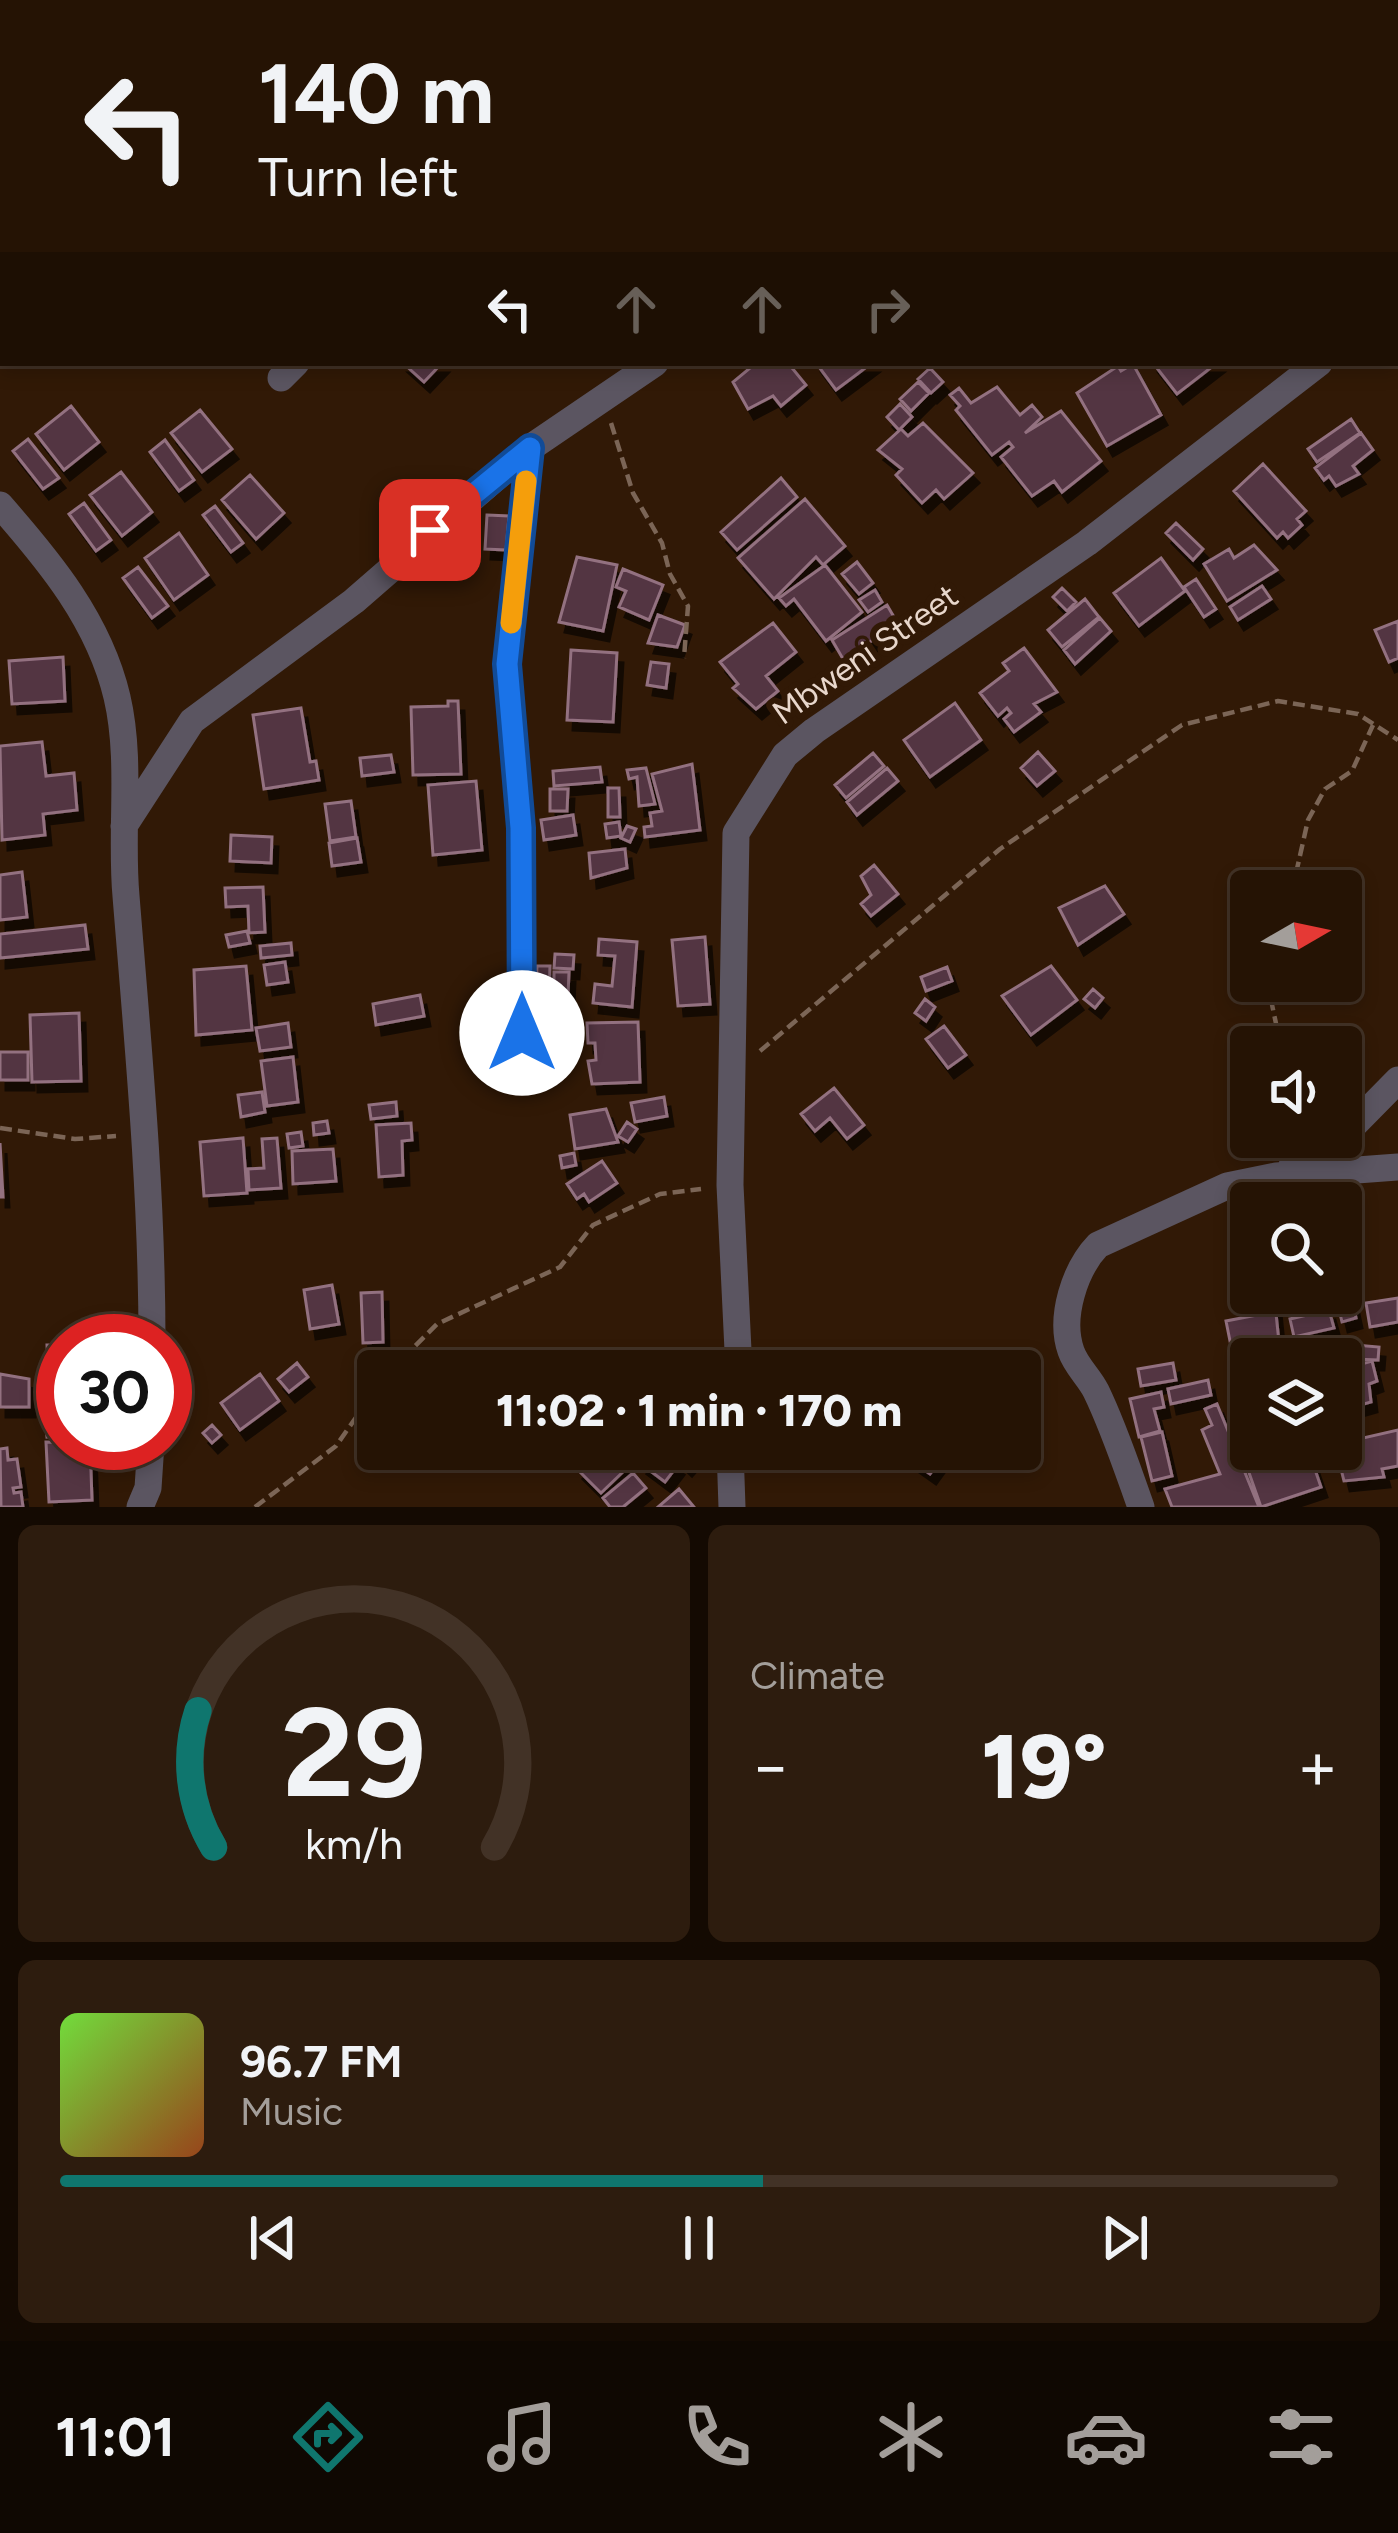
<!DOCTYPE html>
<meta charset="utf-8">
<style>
:root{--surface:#251304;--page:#2d1c0e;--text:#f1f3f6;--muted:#a39e9a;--line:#423226;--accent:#0f766e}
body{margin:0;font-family:Figtree,sans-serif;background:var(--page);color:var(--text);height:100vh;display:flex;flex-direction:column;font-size:45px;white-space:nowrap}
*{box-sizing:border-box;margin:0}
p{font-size:39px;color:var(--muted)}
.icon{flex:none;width:66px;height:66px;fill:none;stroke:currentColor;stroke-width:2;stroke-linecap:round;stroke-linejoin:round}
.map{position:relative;height:1507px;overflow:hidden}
.sheet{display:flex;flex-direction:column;gap:18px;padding:18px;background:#140a02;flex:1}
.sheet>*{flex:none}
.hud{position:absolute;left:0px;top:0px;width:1398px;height:366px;box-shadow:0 6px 18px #0003,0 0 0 3px var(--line);background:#251304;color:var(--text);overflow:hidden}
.needle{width:78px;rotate:81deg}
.buttons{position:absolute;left:1230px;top:870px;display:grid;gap:24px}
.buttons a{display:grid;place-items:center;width:132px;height:132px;border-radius:12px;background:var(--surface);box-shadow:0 6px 18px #0003,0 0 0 3px var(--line);font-size:60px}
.speed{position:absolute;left:36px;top:1314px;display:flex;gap:24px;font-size:60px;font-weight:700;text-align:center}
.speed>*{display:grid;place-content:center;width:156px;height:156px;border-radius:50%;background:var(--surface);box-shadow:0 6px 18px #0003,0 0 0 3px var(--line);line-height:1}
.speed .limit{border:18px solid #d22;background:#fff;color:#111}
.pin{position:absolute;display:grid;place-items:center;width:102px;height:102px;color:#fff;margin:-51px;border-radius:24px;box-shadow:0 6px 18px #0006}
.me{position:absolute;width:132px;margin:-66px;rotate:0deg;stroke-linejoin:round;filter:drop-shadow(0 0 9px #0008)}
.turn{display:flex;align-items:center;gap:42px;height:252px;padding:0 60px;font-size:54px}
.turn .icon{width:156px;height:156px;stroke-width:2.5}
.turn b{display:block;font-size:84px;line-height:102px}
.lanes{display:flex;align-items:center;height:114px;padding:0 60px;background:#0003;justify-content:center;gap:60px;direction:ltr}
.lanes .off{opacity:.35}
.big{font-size:90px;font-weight:800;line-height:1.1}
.sheet .tile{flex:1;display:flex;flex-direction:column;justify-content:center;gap:18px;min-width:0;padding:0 42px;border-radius:18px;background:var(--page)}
.sheet .dial{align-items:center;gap:0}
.dial svg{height:312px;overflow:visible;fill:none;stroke:var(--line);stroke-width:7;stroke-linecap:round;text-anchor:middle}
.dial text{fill:var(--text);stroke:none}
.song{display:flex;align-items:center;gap:36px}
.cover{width:144px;height:144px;border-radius:18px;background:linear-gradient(135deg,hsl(100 70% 55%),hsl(20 70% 35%))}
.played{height:12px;border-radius:6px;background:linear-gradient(90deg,var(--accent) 55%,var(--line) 55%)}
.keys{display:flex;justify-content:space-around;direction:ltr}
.heat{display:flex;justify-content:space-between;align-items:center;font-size:66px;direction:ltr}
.sheet .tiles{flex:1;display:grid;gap:18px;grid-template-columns:1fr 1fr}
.tile:last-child{grid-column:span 2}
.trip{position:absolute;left:357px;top:1350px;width:684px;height:120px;border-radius:12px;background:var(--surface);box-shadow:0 6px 18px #0003,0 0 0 3px var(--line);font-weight:800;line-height:120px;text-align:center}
.tabs{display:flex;height:192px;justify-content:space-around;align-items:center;background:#0f0802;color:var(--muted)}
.tabs .icon{width:84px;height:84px}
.tabs .active{color:var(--accent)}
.tabs b{font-size:54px;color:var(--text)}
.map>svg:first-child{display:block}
.building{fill:#533443;stroke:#937180;stroke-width:3;filter:url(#shadow)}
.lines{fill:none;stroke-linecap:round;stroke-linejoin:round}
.path{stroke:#7b6556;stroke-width:4.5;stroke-dasharray:12 6;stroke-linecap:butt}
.minor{stroke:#5b5561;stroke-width:27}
.route-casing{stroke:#114b97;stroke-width:30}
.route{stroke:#1a73e8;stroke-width:21}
.slow{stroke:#f59e0b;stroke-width:21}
.labels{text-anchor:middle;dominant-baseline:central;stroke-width:12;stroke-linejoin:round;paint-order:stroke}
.street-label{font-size:33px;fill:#e8d7cc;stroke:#311906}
</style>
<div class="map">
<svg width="1398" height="1507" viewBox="0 0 1398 1507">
<defs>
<filter id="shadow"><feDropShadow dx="6" dy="10" stdDeviation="0" flood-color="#0009"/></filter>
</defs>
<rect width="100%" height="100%" fill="#311906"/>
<path class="building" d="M 403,363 L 442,363 L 424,382 Z
M 756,363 L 788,363 L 806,385 L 781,406 L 773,396 L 748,409 L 733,382 Z
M 816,363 L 872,363 L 836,390 Z
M 1153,363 L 1217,363 L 1177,394 Z
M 1133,364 L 1161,415 L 1107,446 L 1077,393 L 1118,366 L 1121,371 Z
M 930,368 L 943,382 L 931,393 L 918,379 Z
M 918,382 L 929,393 L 911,411 L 900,399 Z
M 997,387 L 1020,415 L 1032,405 L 1042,417 L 1025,433 L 1061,411 L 1101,461 L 1062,492 L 1054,481 L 1032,496 L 1001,457 L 1013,447 L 1009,442 L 992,455 L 956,410 L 960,406 L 950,395 L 959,388 L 971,403 Z
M 900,404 L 912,417 L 899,430 L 887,417 Z
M 71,406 L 99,442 L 64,470 L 36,434 Z
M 200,410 L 232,449 L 202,472 L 171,433 Z
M 1351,419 L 1360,433 L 1317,462 L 1308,449 Z
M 923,423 L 973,473 L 944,499 L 936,490 L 922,503 L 896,475 L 902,469 L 878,450 L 901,429 L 908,436 Z
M 1361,433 L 1373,450 L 1353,466 L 1359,474 L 1336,486 L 1329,476 L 1324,480 L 1315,468 Z
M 28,439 L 59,478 L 43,489 L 13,451 Z
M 165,440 L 194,480 L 179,491 L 150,452 Z
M 1263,464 L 1306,511 L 1297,519 L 1302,525 L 1288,538 L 1283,532 L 1277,538 L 1234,491 Z
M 121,472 L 152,512 L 122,536 L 90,495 Z
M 250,475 L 284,513 L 256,539 L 222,500 Z
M 781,478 L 797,497 L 737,550 L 721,532 Z
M 805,499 L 845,546 L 823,565 L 816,557 L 774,599 L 738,558 Z
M 84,503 L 111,540 L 96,551 L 69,514 Z
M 215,506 L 243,543 L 231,552 L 203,515 Z
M 487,515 L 509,516 L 506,550 L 485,549 Z
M 1176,523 L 1203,549 L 1193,560 L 1166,533 Z
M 179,533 L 208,575 L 174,600 L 145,558 Z
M 1254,545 L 1277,570 L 1227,601 L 1204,564 L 1229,549 L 1234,558 Z
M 577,557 L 617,565 L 603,631 L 559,622 Z
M 1161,558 L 1185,591 L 1139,626 L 1114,593 Z
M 857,562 L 873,583 L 859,594 L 842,574 Z
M 825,565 L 862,612 L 826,641 L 794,599 L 786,606 L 779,598 Z
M 138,567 L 168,606 L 152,618 L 123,578 Z
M 623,569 L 663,585 L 649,620 L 619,607 L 626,591 L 616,587 Z
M 1196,579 L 1216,609 L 1204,617 L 1184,587 Z
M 1262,586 L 1271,599 L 1238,620 L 1230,607 Z
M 1062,588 L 1076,602 L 1067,611 L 1053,597 Z
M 875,590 L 882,602 L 868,612 L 859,600 Z
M 1085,599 L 1099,617 L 1062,647 L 1048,630 Z
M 887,605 L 898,624 L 843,659 L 832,640 Z
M 658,615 L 685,625 L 677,647 L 648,643 Z
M 1100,618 L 1111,631 L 1075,664 L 1064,650 Z
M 1398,621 L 1398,658 L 1389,662 L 1375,630 Z
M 773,623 L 796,652 L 766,676 L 778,691 L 756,709 L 733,688 L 738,684 L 720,662 Z
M 1024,648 L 1057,692 L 1034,704 L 1041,712 L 1014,732 L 1004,719 L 1011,713 L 1007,708 L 998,716 L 980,693 L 1009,671 L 1003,663 Z
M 571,650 L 617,653 L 613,722 L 567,720 Z
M 63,657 L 65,701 L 12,704 L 9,661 Z
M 651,662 L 669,664 L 666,688 L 647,685 Z
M 448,701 L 458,701 L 461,774 L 413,775 L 411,707 L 448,706 Z
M 955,703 L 981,740 L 930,777 L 904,740 Z
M 301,708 L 310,762 L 316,761 L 319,780 L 264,789 L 253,715 Z
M 42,742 L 46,776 L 74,773 L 77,810 L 43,814 L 45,835 L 2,840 L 0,746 Z
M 1038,752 L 1055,771 L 1037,786 L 1021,768 Z
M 873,753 L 884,766 L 846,798 L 835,785 Z
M 391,755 L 394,772 L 362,776 L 360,758 Z
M 692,764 L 700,830 L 645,837 L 644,827 L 652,826 L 650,813 L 662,811 L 652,774 Z
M 600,767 L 602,782 L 554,786 L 553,771 Z
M 646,768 L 655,804 L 639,806 L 637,777 L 629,779 L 627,770 Z
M 887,768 L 898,781 L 857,815 L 847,802 Z
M 476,781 L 482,850 L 433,855 L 428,785 Z
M 608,788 L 619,788 L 620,817 L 608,817 Z
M 550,789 L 568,789 L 567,811 L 550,811 Z
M 351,801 L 356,837 L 330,841 L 325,804 Z
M 573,815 L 576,835 L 544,840 L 541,820 Z
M 619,822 L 621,836 L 607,838 L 605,824 Z
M 627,826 L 636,829 L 630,842 L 621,838 Z
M 231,835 L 272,837 L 271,863 L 230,861 Z
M 357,838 L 361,862 L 332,866 L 329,843 Z
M 625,849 L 627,868 L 591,878 L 589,853 Z
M 874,865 L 898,894 L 871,916 L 861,904 L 871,895 L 861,876 Z
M 22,872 L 27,917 L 0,920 L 0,875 Z
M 1105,886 L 1124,914 L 1078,945 L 1059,908 Z
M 263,887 L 265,932 L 249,933 L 248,906 L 226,907 L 225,888 Z
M 85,925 L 88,949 L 0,958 L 0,934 Z
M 247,931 L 250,943 L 229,947 L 226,935 Z
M 705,937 L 710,1004 L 678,1006 L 672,940 Z
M 599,939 L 637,942 L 632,1007 L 593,1003 L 595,984 L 612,986 L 615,956 L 598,955 Z
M 291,943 L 292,955 L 261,958 L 260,946 Z
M 555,954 L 574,955 L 573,969 L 554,968 Z
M 285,962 L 288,982 L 267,985 L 264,965 Z
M 246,966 L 252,1030 L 196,1035 L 194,970 Z
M 537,966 L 550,966 L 549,993 L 536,993 Z
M 1051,966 L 1077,1000 L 1031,1035 L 1002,996 Z
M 947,967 L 952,981 L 926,991 L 921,977 Z
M 554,972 L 569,972 L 568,995 L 554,995 Z
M 1093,989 L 1103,998 L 1095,1008 L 1084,999 Z
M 420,995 L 424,1016 L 376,1025 L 373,1004 Z
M 925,999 L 935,1007 L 926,1021 L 915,1013 Z
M 79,1013 L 81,1081 L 32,1082 L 30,1015 Z
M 638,1022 L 640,1082 L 592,1084 L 588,1061 L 596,1060 L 595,1043 L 588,1043 L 587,1023 Z
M 288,1023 L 291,1047 L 260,1051 L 256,1028 Z
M 944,1026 L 966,1055 L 948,1068 L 926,1039 Z
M 0,1052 L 28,1052 L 28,1080 L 0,1080 Z
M 293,1057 L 298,1102 L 267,1106 L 261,1061 Z
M 834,1088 L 864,1125 L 847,1139 L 830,1118 L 815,1131 L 801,1114 Z
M 262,1092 L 265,1112 L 241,1117 L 238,1095 Z
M 664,1097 L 667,1116 L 635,1122 L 631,1103 Z
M 396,1102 L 397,1116 L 371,1119 L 369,1105 Z
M 606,1109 L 618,1142 L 575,1149 L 570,1115 Z
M 327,1121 L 329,1133 L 314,1135 L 313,1123 Z
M 627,1122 L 637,1129 L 628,1142 L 618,1136 Z
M 411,1123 L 412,1140 L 402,1141 L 403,1175 L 379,1177 L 376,1125 Z
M 301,1132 L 303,1146 L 289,1148 L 287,1134 Z
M 243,1138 L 247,1193 L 204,1196 L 200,1142 Z
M 277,1138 L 281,1188 L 249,1190 L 248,1169 L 264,1168 L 262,1139 Z
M 0,1143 L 3,1197 L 0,1197 Z
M 333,1149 L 336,1181 L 293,1184 L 292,1151 Z
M 574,1153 L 576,1165 L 562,1168 L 560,1156 Z
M 602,1161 L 617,1183 L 589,1202 L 584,1194 L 577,1199 L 567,1184 Z
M 1347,1276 L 1356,1318 L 1342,1322 L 1335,1293 L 1341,1293 L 1341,1277 Z
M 332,1285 L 339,1324 L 310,1329 L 304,1290 Z
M 382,1292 L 383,1342 L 363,1343 L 361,1293 Z
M 1398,1298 L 1398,1322 L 1370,1327 L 1366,1303 Z
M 1275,1304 L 1279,1342 L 1232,1351 L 1226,1321 L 1257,1315 L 1256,1308 Z
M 1329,1310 L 1334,1328 L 1294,1337 L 1290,1319 Z
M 1353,1344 L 1354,1356 L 1339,1357 L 1339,1345 Z
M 47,1345 L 63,1345 L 63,1402 L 38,1403 L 37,1388 L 49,1387 Z
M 1355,1345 L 1379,1347 L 1378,1360 L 1354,1359 Z
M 530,1355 L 532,1371 L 517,1371 L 515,1357 Z
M 496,1358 L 511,1371 L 485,1371 Z
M 1372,1361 L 1377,1381 L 1369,1384 L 1371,1402 L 1357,1406 L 1347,1368 Z
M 297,1363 L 308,1377 L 289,1392 L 278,1379 Z
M 1173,1363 L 1176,1380 L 1141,1386 L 1138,1369 Z
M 0,1374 L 29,1379 L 29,1407 L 0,1407 Z
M 260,1374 L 279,1401 L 240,1430 L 221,1403 Z
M 1208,1380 L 1211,1395 L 1171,1404 L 1168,1389 Z
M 1161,1392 L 1164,1407 L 1154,1409 L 1160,1431 L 1139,1437 L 1130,1399 Z
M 1217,1404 L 1259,1507 L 1172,1507 L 1165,1489 L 1220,1474 L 1202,1430 L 1212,1425 L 1205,1409 Z
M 63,1418 L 63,1435 L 47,1437 L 45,1420 Z
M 212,1425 L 221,1435 L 212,1443 L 203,1433 Z
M 1398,1430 L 1398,1466 L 1382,1469 L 1384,1477 L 1344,1481 L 1336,1449 L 1341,1443 Z
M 1162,1432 L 1172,1476 L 1152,1481 L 1141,1437 Z
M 46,1442 L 90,1443 L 92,1500 L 49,1502 Z
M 7,1448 L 8,1460 L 17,1459 L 21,1487 L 13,1488 L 14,1493 L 21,1492 L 23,1507 L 1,1507 L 0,1449 Z
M 597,1449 L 631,1450 L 621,1460 L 628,1467 L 601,1493 L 577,1469 Z
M 653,1449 L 678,1465 L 665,1482 L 641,1464 Z
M 668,1449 L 701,1449 L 686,1466 Z
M 894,1449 L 919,1449 L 910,1461 Z
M 922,1449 L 948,1449 L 930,1474 L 913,1462 Z
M 1299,1449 L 1308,1449 L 1321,1487 L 1261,1507 L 1247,1467 Z
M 633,1473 L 646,1488 L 623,1507 L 610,1507 L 603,1498 Z
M 679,1489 L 694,1507 L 658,1507 Z"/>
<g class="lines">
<path class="path" d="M 1395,56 L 1398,55
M 611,423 L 633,493 L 662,543 L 670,574 L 688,606 L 684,658
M 1292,891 L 1308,820 L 1325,789 L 1352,771 L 1373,725
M 1267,981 L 1281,1047
M 760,1051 L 1000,849 L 1182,725 L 1278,701 L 1358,714 L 1398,740
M 0,1128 L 75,1139 L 116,1136
M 390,1371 L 437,1324 L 560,1267 L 593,1225 L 660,1194 L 701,1189
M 255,1507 L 336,1446 L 378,1386"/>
<path class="minor" d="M 1160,0 L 1166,3
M 116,3 L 120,0
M 623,3 L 624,0
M 1073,3 L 1076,0
M 0,98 L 3,95
M 281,378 L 296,363
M 0,505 C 50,562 99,621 117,697 C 132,761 120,831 126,896 C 138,1045 152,1192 152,1341
M 124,826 L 192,721 L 354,601 L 530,448 L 655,363
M 522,1033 L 521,828 L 507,664 L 530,448
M 1291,1168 L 1334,1145 L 1398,1080
M 739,1371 L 730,1185 L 736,833 L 785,755 L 814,731 L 1087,543 L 1319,363
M 730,1449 L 732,1507
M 140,1507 L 148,1488 L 151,1443
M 1141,1507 C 1127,1468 1114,1428 1096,1391 C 1089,1377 1076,1366 1071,1351 C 1059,1317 1075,1269 1098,1245 L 1227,1186 L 1276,1176 L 1398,1167"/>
</g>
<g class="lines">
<defs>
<path id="route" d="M 430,530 L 530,448 L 507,664 L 521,828 L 522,1033"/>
</defs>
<use href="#route" class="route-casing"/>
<use href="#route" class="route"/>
<path class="slow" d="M 511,623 L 526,481"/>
</g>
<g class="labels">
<g class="street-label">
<text transform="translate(865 654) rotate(-35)">Mbweni Street</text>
</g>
</g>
</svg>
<div class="buttons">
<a><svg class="needle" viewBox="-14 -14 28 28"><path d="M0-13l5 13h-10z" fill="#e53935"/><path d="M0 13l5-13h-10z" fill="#a39e9a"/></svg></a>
<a><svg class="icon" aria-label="sound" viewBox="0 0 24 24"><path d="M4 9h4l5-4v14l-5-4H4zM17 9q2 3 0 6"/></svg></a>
<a><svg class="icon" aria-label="search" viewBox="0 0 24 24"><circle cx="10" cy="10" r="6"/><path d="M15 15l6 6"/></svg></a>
<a><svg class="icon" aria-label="layers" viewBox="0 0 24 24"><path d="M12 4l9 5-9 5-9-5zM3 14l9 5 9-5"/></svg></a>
</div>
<div class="speed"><div class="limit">30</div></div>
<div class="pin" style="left:430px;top:530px;background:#d93025"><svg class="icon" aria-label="arrive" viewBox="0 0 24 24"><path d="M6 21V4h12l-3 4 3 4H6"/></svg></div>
<svg class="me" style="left:522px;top:1033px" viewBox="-20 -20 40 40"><circle r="19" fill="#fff"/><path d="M0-13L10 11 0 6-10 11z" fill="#1a73e8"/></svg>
<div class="trip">11:02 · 1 min · 170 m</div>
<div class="hud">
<div class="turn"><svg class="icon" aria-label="left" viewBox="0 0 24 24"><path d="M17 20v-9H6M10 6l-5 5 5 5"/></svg><div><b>140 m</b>Turn left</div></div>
<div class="lanes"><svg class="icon" aria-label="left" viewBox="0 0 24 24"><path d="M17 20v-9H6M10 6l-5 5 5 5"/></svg><svg class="icon off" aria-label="ahead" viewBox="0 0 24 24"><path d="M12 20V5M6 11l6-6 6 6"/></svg><svg class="icon off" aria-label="ahead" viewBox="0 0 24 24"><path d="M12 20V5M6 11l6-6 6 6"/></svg><svg class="icon off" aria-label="right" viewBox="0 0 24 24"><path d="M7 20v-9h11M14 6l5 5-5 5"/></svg></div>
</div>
</div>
<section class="sheet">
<div class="tiles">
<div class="tile dial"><svg viewBox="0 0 100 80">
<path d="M14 69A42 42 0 1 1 86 69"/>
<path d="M14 69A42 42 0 0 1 10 34" stroke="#0f766e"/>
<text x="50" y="56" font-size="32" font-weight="700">29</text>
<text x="50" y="72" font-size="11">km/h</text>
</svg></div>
<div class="tile"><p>Climate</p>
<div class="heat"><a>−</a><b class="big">19°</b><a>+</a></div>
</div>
<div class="tile">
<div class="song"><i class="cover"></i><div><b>96.7 FM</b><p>Music</p></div></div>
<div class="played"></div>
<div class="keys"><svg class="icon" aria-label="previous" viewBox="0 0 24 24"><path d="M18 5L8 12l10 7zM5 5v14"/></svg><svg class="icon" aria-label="pause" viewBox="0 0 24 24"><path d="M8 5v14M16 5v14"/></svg><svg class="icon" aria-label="next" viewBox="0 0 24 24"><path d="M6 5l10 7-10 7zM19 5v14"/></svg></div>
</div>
</div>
</section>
<nav class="tabs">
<b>11:01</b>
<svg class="icon active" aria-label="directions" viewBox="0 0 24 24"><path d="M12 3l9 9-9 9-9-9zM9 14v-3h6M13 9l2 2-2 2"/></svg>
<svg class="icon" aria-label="music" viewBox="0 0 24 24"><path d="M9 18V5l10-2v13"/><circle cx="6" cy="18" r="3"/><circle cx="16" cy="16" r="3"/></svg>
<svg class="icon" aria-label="phone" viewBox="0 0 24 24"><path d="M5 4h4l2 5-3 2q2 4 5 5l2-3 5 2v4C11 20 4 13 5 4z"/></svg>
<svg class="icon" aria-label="climate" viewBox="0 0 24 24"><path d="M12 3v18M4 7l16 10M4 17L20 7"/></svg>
<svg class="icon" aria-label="car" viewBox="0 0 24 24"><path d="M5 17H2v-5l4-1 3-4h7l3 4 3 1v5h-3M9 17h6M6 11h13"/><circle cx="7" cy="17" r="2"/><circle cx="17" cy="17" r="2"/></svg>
<svg class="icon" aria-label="filters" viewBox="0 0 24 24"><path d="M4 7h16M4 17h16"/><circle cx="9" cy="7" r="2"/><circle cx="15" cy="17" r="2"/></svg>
</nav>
